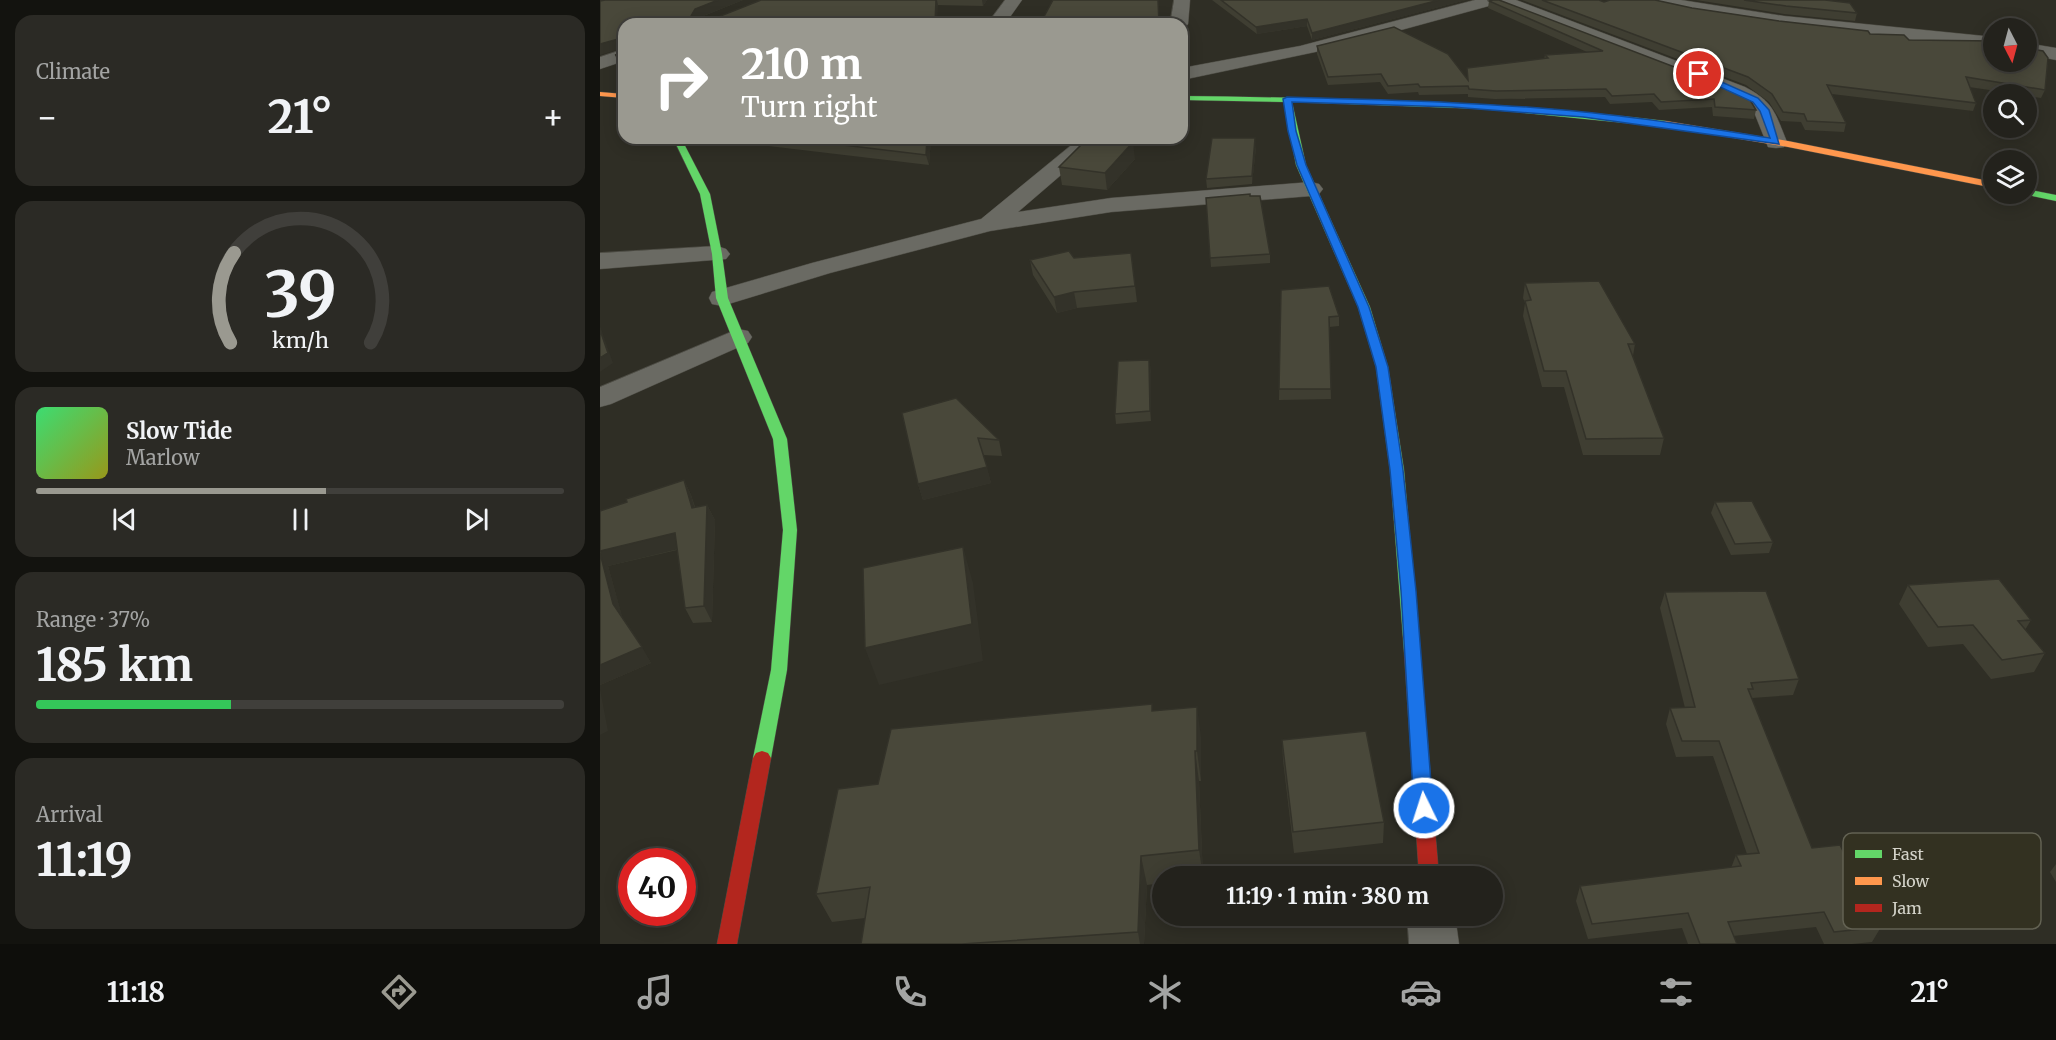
<!DOCTYPE html>
<meta charset="utf-8">
<style>
:root{--surface:#23221c;--page:#2b2a25;--text:#f1f3f6;--muted:#a3a4a3;--line:#403f3b;--accent:#9a9990}
body{margin:0;font-family:Merriweather,serif;background:var(--page);color:var(--text);height:100vh;display:flex;flex-direction:column;font-size:22px;white-space:nowrap}
*{box-sizing:border-box;margin:0}
p{font-size:20px;color:var(--muted)}
.icon{flex:none;width:33px;height:33px;fill:none;stroke:currentColor;stroke-width:2;stroke-linecap:round;stroke-linejoin:round}
.map{position:relative;flex:1;overflow:hidden}
.drawer{display:flex;flex-direction:column;gap:15px;padding:15px;background:#13130f;width:600px}
.drawer>*{flex:none}
.guide{position:absolute;left:18px;top:18px;width:570px;height:126px;border-radius:18px;box-shadow:0 3px 15px #0003,0 0 0 2px var(--line);background:#9a9990;color:#fff;overflow:hidden}
.needle{width:39px;rotate:174deg}
.controls{position:absolute;left:1383px;top:18px;display:grid;gap:12px}
.controls a{display:grid;place-items:center;width:54px;height:54px;border-radius:50%;background:var(--surface);box-shadow:0 3px 15px #0003,0 0 0 2px var(--line);font-size:30px}
.speed{position:absolute;left:18px;top:848px;display:flex;gap:12px;font-size:30px;font-weight:700;text-align:center}
.speed>*{display:grid;place-content:center;width:78px;height:78px;border-radius:50%;background:var(--surface);box-shadow:0 3px 15px #0003,0 0 0 2px var(--line);line-height:1}
.speed .limit{border:9px solid #d22;background:#fff;color:#111}
.pin{position:absolute;display:grid;place-items:center;width:51px;height:51px;color:#fff;margin:-26px;border:3px solid #fff;border-radius:50%;box-shadow:0 2px 6px #0007}
.me{position:absolute;width:66px;margin:-33px;rotate:356deg;stroke-linejoin:round;filter:drop-shadow(0 0 4px #0008)}
.turn{display:flex;align-items:center;gap:21px;height:126px;padding:0 24px;font-size:27px}
.turn .icon{width:78px;height:78px;stroke-width:2.5}
.turn b{display:block;font-size:42px;line-height:51px}
.big{font-size:45px;font-weight:700;line-height:1.1}
.drawer .card{flex:1;display:flex;flex-direction:column;justify-content:center;gap:9px;min-width:0;padding:0 21px;border-radius:18px;background:var(--page)}
.drawer .dial{align-items:center;gap:0}
.dial svg{height:156px;overflow:visible;fill:none;stroke:var(--line);stroke-width:7;stroke-linecap:round;text-anchor:middle}
.dial text{fill:var(--text);stroke:none}
.song{display:flex;align-items:center;gap:18px}
.cover{width:72px;height:72px;border-radius:9px;background:linear-gradient(135deg,hsl(140 70% 55%),hsl(60 70% 35%))}
.played{height:6px;border-radius:3px;background:linear-gradient(90deg,var(--accent) 55%,var(--line) 55%)}
.keys{display:flex;justify-content:space-around;direction:ltr}
.heat{display:flex;justify-content:space-between;align-items:center;font-size:33px;direction:ltr}
.charge{height:9px;border-radius:4px;background:linear-gradient(90deg,#34c759 37%,var(--line) 0)}
.trip{position:absolute;left:552px;top:866px;width:351px;height:60px;border-radius:30px;background:var(--surface);box-shadow:0 3px 15px #0003,0 0 0 2px var(--line);font-weight:700;line-height:60px;text-align:center}
.menu{display:flex;height:96px;justify-content:space-around;align-items:center;background:#0e0e0b;color:var(--muted)}
.menu .icon{width:42px;height:42px}
.menu .on{color:var(--accent)}
.menu b{font-size:27px;color:var(--text)}
main{display:flex;flex:1;min-height:0}
.map>svg:first-child{display:block}
.lines{fill:none;stroke-linecap:round;stroke-linejoin:round}
.street-casing{stroke:#4c4b43;stroke-width:1}
.fast-casing{stroke:#4c4b43;stroke-width:1}
.slow-casing{stroke:#4c4b43;stroke-width:1}
.jam-casing{stroke:#4c4b43;stroke-width:1}
.street{fill:#6a6a63;fill-rule:evenodd}
.fast{fill:#63d668;fill-rule:evenodd}
.slow{fill:#ff974d;fill-rule:evenodd}
.jam{fill:#b3261e;fill-rule:evenodd}
.wall{fill:#3f3e32}
.shaded-wall{fill:#333229}
.building{fill:#49483a;stroke:#333229;stroke-width:1.5}
.route{fill:#1a73e8;stroke:#114b97;stroke-width:1.5}
.key{fill:#333121;stroke:#636253;stroke-width:1.5}
.key-label{font-size:16px;fill:#d4d3c9}
</style>
<main>
<section class="drawer">
<div class="card"><p>Climate</p>
<div class="heat"><a>−</a><b class="big">21°</b><a>+</a></div>
</div>
<div class="card dial"><svg viewBox="0 0 100 80">
<path d="M14 69A42 42 0 1 1 86 69"/>
<path d="M14 69A42 42 0 0 1 16 23" stroke="#9a9990"/>
<text x="50" y="56" font-size="32" font-weight="700">39</text>
<text x="50" y="72" font-size="11">km/h</text>
</svg></div>
<div class="card">
<div class="song"><i class="cover"></i><div><b>Slow Tide</b><p>Marlow</p></div></div>
<div class="played"></div>
<div class="keys"><svg class="icon" aria-label="previous" viewBox="0 0 24 24"><path d="M18 5L8 12l10 7zM5 5v14"/></svg><svg class="icon" aria-label="pause" viewBox="0 0 24 24"><path d="M8 5v14M16 5v14"/></svg><svg class="icon" aria-label="next" viewBox="0 0 24 24"><path d="M6 5l10 7-10 7zM19 5v14"/></svg></div>
</div>
<div class="card"><p>Range · 37%</p><b class="big">185 km</b><div class="charge"></div></div>
<div class="card"><p>Arrival</p><b class="big">11:19</b></div>
</section>
<div class="map">
<svg width="1456" height="944" viewBox="0 0 1456 944">
<rect width="100%" height="100%" fill="#2f2e25"/>
<g class="lines">
<defs>
<path id="street" d="M 405,0 L 422,0 L 405,24 L 387,24 Z
M 574,0 L 590,0 L 588,24 L 585,28 L 582,28 L 582,24 L 570,24 Z
M 875,0 L 916,0 L 1145,87 C 1174,102 1175,113 1187,142 L 1184,147 L 1176,148 L 1168,147 L 1154,112 L 1148,104 L 1131,95 L 1042,59 L 896,4 L 739,47 L 582,80 L 582,68 L 700,46 Z
M 1047,0 L 1081,0 L 1184,16 L 1394,37 L 1394,47 C 1279,36 1161,31 1049,4 Z
M 1426,43 L 1456,48 L 1456,60 L 1426,54 Z
M 24,49 L 24,61 L 0,69 L 0,57 Z
M 480,138 L 504,138 L 418,212 L 511,198 L 711,182 L 719,184 L 723,189 L 719,194 L 711,196 L 511,212 L 390,231 L 230,273 L 122,306 L 112,304 L 109,298 L 112,292 L 212,263 L 381,219 Z
M 117,246 L 126,249 L 130,254 L 126,259 L 0,269 L 0,253 Z
M 138,329 L 148,331 L 152,337 L 148,343 L 11,404 L 0,407 L 0,387 Z
M 807,915 L 855,915 L 859,944 L 809,944 Z"/>
<path id="fast" d="M 582,96 C 744,98 905,102 1066,121 L 1070,124 L 1066,127 L 885,109 L 692,102 L 706,165 L 770,307 L 788,367 L 804,470 L 820,651 L 818,655 L 812,657 L 806,655 L 804,651 L 790,470 L 776,367 L 758,307 L 696,165 L 684,102 L 582,100 Z
M 73,138 L 81,138 L 110,194 L 122,254 L 128,298 L 187,439 L 197,530 L 187,670 L 171,758 L 168,763 L 162,765 L 156,763 L 153,758 L 171,670 L 183,530 L 173,439 L 116,298 L 112,254 L 100,194 Z
M 1426,189 L 1456,195 L 1456,201 L 1423,194 L 1426,194 Z"/>
<path id="slow" d="M 0,92 L 24,94 L 24,98 L 0,96 Z
M 1066,121 L 1188,141 L 1394,182 L 1394,188 L 1188,147 L 1063,126 L 1063,122 Z"/>
<path id="jam" d="M 812,645 L 818,647 L 820,651 L 839,876 L 819,876 L 804,651 L 806,647 Z
M 162,751 L 168,753 L 171,758 L 137,944 L 117,944 L 153,758 L 156,753 Z"/>
</defs>
<use href="#street" class="street-casing"/>
<use href="#fast" class="fast-casing"/>
<use href="#slow" class="slow-casing"/>
<use href="#jam" class="jam-casing"/>
<use href="#street" class="street"/>
<use href="#fast" class="fast"/>
<use href="#slow" class="slow"/>
<use href="#jam" class="jam"/>
</g>
<path class="wall" d="M 5,0 L 143,0 L 101,17 L 118,17 L 161,0 L 387,0 L 383,6 L 338,5 L 24,24 L 24,65 L 19,65 L 15,55 L 22,53 L 22,48 Z
M 612,0 L 866,0 L 712,40 L 707,26 L 657,34 Z
M 922,0 L 999,0 L 1004,2 L 1092,8 L 1309,40 L 1427,48 L 1445,90 L 1441,98 L 1426,96 L 1426,94 L 1417,94 L 1369,87 L 1376,103 L 1373,111 L 1232,94 L 1246,123 L 1244,132 L 1205,130 L 1201,122 L 1181,121 L 1169,102 L 1146,85 Z
M 1096,0 L 1225,0 L 1257,13 L 1255,21 L 1184,14 Z
M 889,1 L 1156,110 L 1154,119 L 1113,116 L 1112,107 L 1059,110 L 1052,102 L 1010,104 L 1005,97 L 895,99 L 868,97 L 868,94 L 819,95 L 818,92 L 788,94 L 780,82 L 728,85 L 717,54 L 717,46 L 867,78 L 867,68 L 944,59 L 945,55 L 987,52 L 888,8 Z
M 158,138 L 331,138 L 329,165 L 160,145 Z
M 656,147 L 652,184 L 607,188 L 606,179 Z
M 535,159 L 507,190 L 462,185 L 459,167 Z
M 650,196 L 670,254 L 670,263 L 611,267 L 606,198 Z
M 531,253 L 537,302 L 477,308 L 457,313 L 433,275 L 430,260 L 474,258 Z
M 925,283 L 1035,344 L 1033,356 L 1064,438 L 1060,455 L 983,455 L 964,387 L 942,387 L 923,316 L 925,303 L 923,298 Z
M 681,290 L 739,316 L 739,326 L 729,327 L 731,399 L 679,400 Z
M 551,370 L 551,421 L 516,424 L 515,414 Z
M 302,413 L 399,440 L 402,456 L 383,455 L 391,483 L 323,500 L 318,484 Z
M 84,480 L 91,495 L 95,507 L 107,505 L 115,520 L 112,622 L 93,623 L 85,608 L 77,550 L 8,566 L 22,617 L 51,663 L 0,685 L 0,511 L 27,502 Z
M 1115,502 L 1173,542 L 1169,553 L 1131,555 L 1111,513 Z
M 1308,585 L 1431,620 L 1425,630 L 1445,653 L 1434,672 L 1391,679 L 1363,644 L 1328,647 L 1299,604 Z
M 1065,592 L 1199,679 L 1193,695 L 1152,698 L 1212,848 L 1281,927 L 1272,942 L 1252,944 L 1224,944 L 1216,927 L 1133,936 L 1137,944 L 1088,944 L 1082,928 L 988,939 L 976,901 L 980,886 L 1131,868 L 1136,855 L 1147,854 L 1113,756 L 1076,757 L 1066,724 L 1070,708 L 1085,708 L 1060,608 Z
M 553,711 L 601,737 L 601,781 L 599,781 L 603,876 L 562,876 L 562,883 L 547,885 L 544,944 L 261,944 L 265,918 L 232,922 L 216,894 L 278,784 Z
M 682,740 L 784,822 L 783,843 L 694,853 L 683,760 Z
M 1456,864 L 1456,882 L 1450,872 Z"/>
<path class="shaded-wall" d="M 118,0 L 143,0 L 98,18 L 91,16 L 95,9 Z
M 336,0 L 337,0 L 338,5 L 337,24 L 335,24 Z
M 382,0 L 387,0 L 383,6 Z
M 839,0 L 866,0 L 712,40 L 712,33 Z
M 707,19 L 707,26 L 657,34 L 656,27 Z
M 22,38 L 24,48 L 0,55 L 0,44 Z
M 327,138 L 331,138 L 329,165 L 326,155 Z
M 655,138 L 656,147 L 652,184 L 652,176 Z
M 533,142 L 535,159 L 507,190 L 505,173 Z
M 474,292 L 477,308 L 457,313 L 454,297 Z
M 0,326 L 13,363 L 0,372 Z
M 549,360 L 551,370 L 551,421 L 550,411 Z
M 387,467 L 391,483 L 323,500 L 318,484 Z
M 84,480 L 91,495 L 99,523 L 92,508 Z
M 107,505 L 115,520 L 112,622 L 104,606 Z
M 75,533 L 83,548 L 8,566 L 23,619 L 13,604 L 0,551 Z
M 363,547 L 373,583 L 383,661 L 279,685 L 265,648 Z
M 42,647 L 51,663 L 0,685 L 0,665 Z
M 0,689 L 8,731 L 0,735 Z
M 597,707 L 601,737 L 601,781 L 597,751 Z
M 595,751 L 599,781 L 603,876 L 599,850 Z
M 541,856 L 547,885 L 544,944 L 540,944 L 538,932 Z"/>
<path class="building" d="M 5,0 L 118,0 L 95,9 L 91,16 L 118,17 L 161,0 L 336,0 L 335,24 L 24,24 L 24,55 L 15,55 L 22,53 L 22,38 L 0,44 L 0,1 Z
M 453,0 L 558,0 L 559,24 L 440,24 Z
M 621,0 L 839,0 L 712,33 L 707,19 L 656,27 Z
M 893,0 L 899,0 L 1132,89 L 1149,98 L 1156,110 L 1115,107 L 1114,99 L 1061,102 L 1054,94 L 1012,96 L 1006,89 L 896,91 L 869,89 L 868,86 L 820,87 L 818,84 L 788,86 L 781,74 L 728,77 L 717,46 L 794,27 L 848,54 L 868,80 L 867,68 L 948,58 L 945,55 L 1003,51 L 889,1 Z
M 942,0 L 999,0 L 1004,2 L 1010,0 L 1055,0 L 1092,8 L 1179,21 L 1268,31 L 1270,34 L 1304,35 L 1309,40 L 1394,41 L 1394,62 L 1426,62 L 1427,42 L 1427,48 L 1443,51 L 1448,58 L 1445,90 L 1366,77 L 1376,103 L 1227,85 L 1246,123 L 1207,121 L 1204,114 L 1183,112 L 1172,94 L 1148,77 Z
M 1144,0 L 1225,0 L 1250,3 L 1257,13 L 1186,6 Z
M 185,138 L 327,138 L 326,155 Z
M 488,138 L 493,138 L 533,142 L 505,173 L 459,167 Z
M 612,138 L 655,138 L 652,176 L 606,179 Z
M 650,194 L 650,196 L 660,196 L 670,254 L 610,258 L 606,198 Z
M 469,251 L 474,258 L 531,253 L 535,286 L 474,292 L 454,297 L 430,260 Z
M 999,281 L 1035,344 L 1028,344 L 1064,438 L 986,439 L 966,371 L 944,371 L 925,301 L 931,300 L 925,283 Z
M 729,286 L 739,316 L 729,317 L 731,389 L 679,389 L 681,290 Z
M 0,330 L 8,353 L 0,358 Z
M 549,360 L 550,411 L 515,414 L 518,361 Z
M 356,398 L 399,440 L 378,438 L 387,467 L 318,484 L 302,413 Z
M 84,480 L 92,508 L 107,505 L 104,606 L 85,608 L 75,533 L 0,551 L 0,511 L 27,502 L 26,499 Z
M 1152,501 L 1173,542 L 1135,544 L 1115,502 Z
M 363,547 L 372,624 L 265,648 L 263,568 Z
M 0,553 L 13,604 L 42,647 L 0,665 Z
M 1399,579 L 1431,620 L 1418,621 L 1445,653 L 1402,660 L 1373,625 L 1338,627 L 1308,585 Z
M 1166,591 L 1199,679 L 1151,683 L 1153,689 L 1148,689 L 1212,848 L 1240,845 L 1281,927 L 1234,932 L 1224,912 L 1128,922 L 1137,944 L 1100,944 L 1088,913 L 992,924 L 980,886 L 1141,866 L 1136,855 L 1159,853 L 1119,741 L 1082,741 L 1070,708 L 1095,707 L 1065,592 Z
M 552,704 L 552,711 L 597,707 L 597,751 L 595,751 L 599,850 L 541,856 L 538,932 L 362,944 L 261,944 L 270,887 L 216,894 L 238,789 L 278,784 L 291,729 Z
M 766,731 L 784,822 L 693,832 L 682,740 Z"/>
<path class="route" d="M 1099,72 L 1158,98 L 1169,110 L 1179,144 L 983,117 L 852,107 L 692,102 L 696,131 L 706,165 L 769,307 L 788,367 L 803,470 L 816,591 L 833,808 L 830,814 L 824,816 L 817,814 L 814,808 L 801,591 L 790,470 L 776,367 L 758,307 L 697,165 L 688,131 L 683,99 L 687,97 C 786,100 886,102 984,112 C 1047,118 1108,128 1170,138 L 1160,111 L 1153,102 L 1096,76 L 1095,74 Z"/>
<rect x="1243" y="833" width="198" height="96" rx="9" class="key"/>
<rect x="1255" y="850" width="27" height="8" fill="#63d668"/>
<rect x="1255" y="877" width="27" height="8" fill="#ff974d"/>
<rect x="1255" y="904" width="27" height="8" fill="#b3261e"/>
<g class="key-label">
<text x="1292" y="860">Fast</text>
<text x="1292" y="887">Slow</text>
<text x="1292" y="914">Jam</text>
</g>
</svg>
<div class="controls">
<a><svg class="needle" viewBox="-14 -14 28 28"><path d="M0-13l5 13h-10z" fill="#e53935"/><path d="M0 13l5-13h-10z" fill="#a3a4a3"/></svg></a>
<a><svg class="icon" aria-label="search" viewBox="0 0 24 24"><circle cx="10" cy="10" r="6"/><path d="M15 15l6 6"/></svg></a>
<a><svg class="icon" aria-label="layers" viewBox="0 0 24 24"><path d="M12 4l9 5-9 5-9-5zM3 14l9 5 9-5"/></svg></a>
</div>
<div class="speed"><div class="limit">40</div></div>
<div class="pin" style="left:1099px;top:74px;background:#d93025"><svg class="icon" aria-label="arrive" viewBox="0 0 24 24"><path d="M6 21V4h12l-3 4 3 4H6"/></svg></div>
<svg class="me" style="left:824px;top:808px" viewBox="-20 -20 40 40"><circle r="17" fill="#1a73e8" stroke="#fff" stroke-width="3"/><path d="M0-11L8 9 0 5-8 9z" fill="#fff"/></svg>
<div class="trip">11:19 · 1 min · 380 m</div>
<div class="guide">
<div class="turn"><svg class="icon" aria-label="right" viewBox="0 0 24 24"><path d="M7 20v-9h11M14 6l5 5-5 5"/></svg><div><b>210 m</b>Turn right</div></div>
</div>
</div>
</main>
<nav class="menu">
<b>11:18</b>
<svg class="icon on" aria-label="directions" viewBox="0 0 24 24"><path d="M12 3l9 9-9 9-9-9zM9 14v-3h6M13 9l2 2-2 2"/></svg>
<svg class="icon" aria-label="music" viewBox="0 0 24 24"><path d="M9 18V5l10-2v13"/><circle cx="6" cy="18" r="3"/><circle cx="16" cy="16" r="3"/></svg>
<svg class="icon" aria-label="phone" viewBox="0 0 24 24"><path d="M5 4h4l2 5-3 2q2 4 5 5l2-3 5 2v4C11 20 4 13 5 4z"/></svg>
<svg class="icon" aria-label="climate" viewBox="0 0 24 24"><path d="M12 3v18M4 7l16 10M4 17L20 7"/></svg>
<svg class="icon" aria-label="car" viewBox="0 0 24 24"><path d="M5 17H2v-5l4-1 3-4h7l3 4 3 1v5h-3M9 17h6M6 11h13"/><circle cx="7" cy="17" r="2"/><circle cx="17" cy="17" r="2"/></svg>
<svg class="icon" aria-label="filters" viewBox="0 0 24 24"><path d="M4 7h16M4 17h16"/><circle cx="9" cy="7" r="2"/><circle cx="15" cy="17" r="2"/></svg>
<b>21°</b>
</nav>
